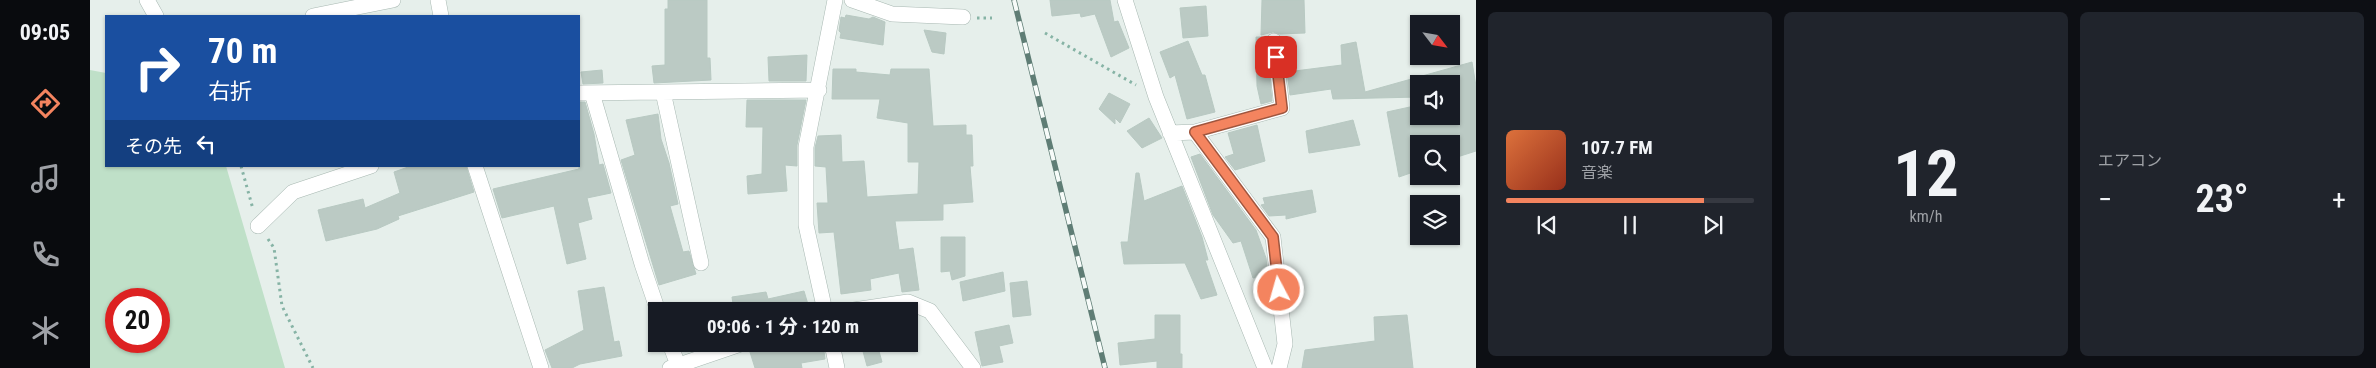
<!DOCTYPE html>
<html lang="ja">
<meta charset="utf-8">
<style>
:root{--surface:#171b24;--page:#20242c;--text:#f1f3f6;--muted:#9ea1a6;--line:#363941;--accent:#f4845f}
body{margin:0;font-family:"Roboto Condensed","Noto Sans JP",sans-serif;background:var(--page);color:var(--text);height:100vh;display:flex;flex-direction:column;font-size:19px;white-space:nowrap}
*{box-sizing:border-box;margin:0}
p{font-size:16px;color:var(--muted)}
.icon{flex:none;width:28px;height:28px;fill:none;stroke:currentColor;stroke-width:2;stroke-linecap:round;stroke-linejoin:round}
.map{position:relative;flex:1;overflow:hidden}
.sheet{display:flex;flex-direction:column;gap:12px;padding:12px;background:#0d0f14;width:900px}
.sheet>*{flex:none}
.guide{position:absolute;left:15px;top:15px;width:475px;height:152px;border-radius:0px;box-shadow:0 1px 4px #0004;background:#1a4fa0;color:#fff;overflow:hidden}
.needle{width:32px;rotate:121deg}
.controls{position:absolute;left:1320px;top:15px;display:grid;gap:10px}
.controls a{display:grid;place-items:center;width:50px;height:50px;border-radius:0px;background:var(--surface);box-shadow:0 1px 4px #0004;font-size:25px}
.speed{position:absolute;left:15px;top:288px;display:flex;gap:10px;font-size:25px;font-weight:700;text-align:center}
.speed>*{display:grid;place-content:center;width:65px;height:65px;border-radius:50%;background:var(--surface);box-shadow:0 1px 4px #0004;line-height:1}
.speed .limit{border:8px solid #d22;background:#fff;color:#111}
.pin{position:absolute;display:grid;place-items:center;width:42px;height:42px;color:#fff;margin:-21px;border-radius:10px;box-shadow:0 2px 8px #0006}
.me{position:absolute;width:55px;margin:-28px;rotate:354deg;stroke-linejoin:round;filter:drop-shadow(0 0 4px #0008)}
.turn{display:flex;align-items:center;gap:18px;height:105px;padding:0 20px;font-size:22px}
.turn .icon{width:65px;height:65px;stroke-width:2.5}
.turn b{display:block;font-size:35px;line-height:42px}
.then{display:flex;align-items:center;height:48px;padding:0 20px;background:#0003;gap:10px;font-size:19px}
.big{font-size:38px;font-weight:700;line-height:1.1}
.sheet .widget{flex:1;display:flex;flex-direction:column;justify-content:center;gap:8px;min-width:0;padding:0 18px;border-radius:8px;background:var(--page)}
.sheet .dial{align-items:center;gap:0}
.dial b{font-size:65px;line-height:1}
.song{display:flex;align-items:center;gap:15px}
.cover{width:60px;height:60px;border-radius:8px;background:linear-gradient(135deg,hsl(20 70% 55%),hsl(10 70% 35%))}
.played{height:5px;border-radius:2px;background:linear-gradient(90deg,var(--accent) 80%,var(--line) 80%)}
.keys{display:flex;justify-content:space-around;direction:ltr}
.heat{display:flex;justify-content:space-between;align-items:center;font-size:28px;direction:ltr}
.sheet .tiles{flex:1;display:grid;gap:12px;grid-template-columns:repeat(3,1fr)}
.trip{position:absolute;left:558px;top:302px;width:270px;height:50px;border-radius:0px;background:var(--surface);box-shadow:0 1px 4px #0004;font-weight:700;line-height:50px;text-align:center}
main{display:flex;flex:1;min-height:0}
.menu{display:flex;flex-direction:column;width:90px;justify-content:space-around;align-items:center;background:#090b0e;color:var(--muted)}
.menu .icon{width:35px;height:35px}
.menu .current{color:var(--accent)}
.menu b{font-size:22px;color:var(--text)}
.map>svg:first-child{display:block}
.green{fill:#bfe0c8;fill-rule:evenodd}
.building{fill:#bbcac4;stroke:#b8c9c2}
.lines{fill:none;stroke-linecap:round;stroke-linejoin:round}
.minor-casing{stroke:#a8b8b2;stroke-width:16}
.path{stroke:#86b3a5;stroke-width:3;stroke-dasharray:2.5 4;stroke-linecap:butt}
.minor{stroke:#fff;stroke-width:15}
.rail-casing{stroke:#5f7d75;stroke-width:5.5}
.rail{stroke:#f7fbf9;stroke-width:4;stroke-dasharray:11;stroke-linecap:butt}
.route-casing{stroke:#9f563e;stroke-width:12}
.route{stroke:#f4845f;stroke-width:9}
</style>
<main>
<nav class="menu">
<b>09:05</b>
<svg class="icon current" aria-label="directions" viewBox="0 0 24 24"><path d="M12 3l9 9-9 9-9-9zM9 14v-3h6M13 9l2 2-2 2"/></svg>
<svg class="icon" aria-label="music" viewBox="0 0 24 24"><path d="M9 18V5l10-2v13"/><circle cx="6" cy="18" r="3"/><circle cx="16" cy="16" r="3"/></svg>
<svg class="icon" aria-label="phone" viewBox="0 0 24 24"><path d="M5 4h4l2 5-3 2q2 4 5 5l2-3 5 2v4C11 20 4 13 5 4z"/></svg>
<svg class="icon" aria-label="climate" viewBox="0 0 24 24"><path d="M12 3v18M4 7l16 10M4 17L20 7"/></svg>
</nav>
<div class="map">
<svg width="1386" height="368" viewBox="0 0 1386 368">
<rect width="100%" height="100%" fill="#e6efeb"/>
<path class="green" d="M 0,70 L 16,73 L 16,166 L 136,166 L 195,368 L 0,368 ZM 26,299 L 69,299 L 69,341 L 26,341 Z"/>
<path class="building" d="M 578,0 L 617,0 L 617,58 L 620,58 L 621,80 L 564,83 L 562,66 L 575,65 L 575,9 L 578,9 Z
M 960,0 L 1020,0 L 1024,22 L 1028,21 L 1039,48 L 1021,57 L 1005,14 L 991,17 L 990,13 L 962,16 Z
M 1172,0 L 1214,0 L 1215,33 L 1190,34 L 1183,32 L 1171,35 Z
M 1116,6 L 1118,36 L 1093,38 L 1090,8 Z
M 756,15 L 779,19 L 783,17 L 795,22 L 793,45 L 750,38 L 751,33 L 749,31 L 751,17 L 755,18 Z
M 834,30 L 856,33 L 854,54 L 842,52 Z
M 1166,37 L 1176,37 L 1182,101 L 1171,104 L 1167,86 Z
M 1098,41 L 1112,75 L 1115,75 L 1125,112 L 1097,119 L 1085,75 L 1080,78 L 1070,52 Z
M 1266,42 L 1275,92 L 1382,62 L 1386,86 L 1386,151 L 1361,159 L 1361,144 L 1329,144 L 1329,170 L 1309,177 L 1297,112 L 1329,105 L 1329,116 L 1361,116 L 1361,84 L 1329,84 L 1329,97 L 1243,99 L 1241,89 L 1200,95 L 1197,72 L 1252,65 L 1251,45 Z
M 717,55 L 716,81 L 679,81 L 678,57 Z
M 743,69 L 766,69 L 766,72 L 800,75 L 801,69 L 839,69 L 843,126 L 876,125 L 876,135 L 882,135 L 883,166 L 880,166 L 883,202 L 853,204 L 853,220 L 805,221 L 809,250 L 823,248 L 829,290 L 812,292 L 809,273 L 780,279 L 781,290 L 751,294 L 744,232 L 729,233 L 727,203 L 738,203 L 736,167 L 725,166 L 725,148 L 728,136 L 751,135 L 752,162 L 774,161 L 777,197 L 828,194 L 829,162 L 818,162 L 818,123 L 787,118 L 790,99 L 742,99 Z
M 512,70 L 513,83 L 493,84 L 491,72 Z
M 1019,93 L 1040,104 L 1030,123 L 1025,118 L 1025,124 L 1009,109 Z
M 657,100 L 716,100 L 707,145 L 707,166 L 695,165 L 697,191 L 658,194 L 657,176 L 672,174 L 673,127 L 656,127 Z
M 489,102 L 495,102 L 504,134 L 509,165 L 513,164 L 521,193 L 497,198 L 502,219 L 488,223 L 496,259 L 477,264 L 464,206 L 412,218 L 403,189 L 489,169 Z
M 568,114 L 571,139 L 579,163 L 588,204 L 580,206 L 593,252 L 599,251 L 606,274 L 569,285 L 531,160 L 545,155 L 536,120 Z
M 1059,118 L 1072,138 L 1052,148 L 1037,131 Z
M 1263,120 L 1270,145 L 1219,153 L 1216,131 Z
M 1167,125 L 1175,161 L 1145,170 L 1135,157 L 1144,154 L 1138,133 Z
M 1110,154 L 1166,230 L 1176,258 L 1178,276 L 1163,278 L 1151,241 L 1143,243 L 1123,215 L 1101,157 Z
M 321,166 L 376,166 L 384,192 L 308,216 L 309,219 L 287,229 L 236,241 L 228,210 L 273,199 L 275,208 L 310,193 L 304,172 Z
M 1046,173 L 1049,173 L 1054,201 L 1092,186 L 1112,237 L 1118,260 L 1115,260 L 1127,295 L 1111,299 L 1095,263 L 1034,264 L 1031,242 L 1038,242 Z
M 1222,190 L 1226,212 L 1196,219 L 1196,215 L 1179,216 L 1171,205 L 1175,204 L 1173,198 Z
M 851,237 L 875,237 L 875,276 L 862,280 L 860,271 L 851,272 Z
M 913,272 L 915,291 L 873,301 L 870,282 Z
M 937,281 L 941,315 L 923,317 L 920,283 Z
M 514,287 L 524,342 L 529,341 L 532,356 L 490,364 L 482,368 L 462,368 L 455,350 L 494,330 L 488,291 Z
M 714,291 L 720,311 L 644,311 L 642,297 L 676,292 L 678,299 Z
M 1065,315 L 1090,315 L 1090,354 L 1092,354 L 1092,368 L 1067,368 L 1067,361 L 1030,365 L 1028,343 L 1065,339 Z
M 1317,315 L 1323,368 L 1212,368 L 1215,350 L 1285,341 L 1284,317 Z
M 919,325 L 923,343 L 909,346 L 913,362 L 892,366 L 885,332 Z
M 676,344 L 733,344 L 735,359 L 711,363 L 712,368 L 665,368 L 659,349 Z
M 771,344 L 787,344 L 792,362 L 777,366 Z"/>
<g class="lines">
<defs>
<path id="minor" d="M 57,0 L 66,16
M 348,0 L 351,16
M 762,0 L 802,14 L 873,17
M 1035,0 L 1066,97 L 1175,368
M 223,16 L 303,0
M 573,92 L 611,263
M 489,93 L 729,90
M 502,93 L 552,264 L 568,311
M 1105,132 L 1192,108 L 1184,41
M 1080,133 L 1105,132 L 1183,237 L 1195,344 L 1189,368
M 385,166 L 451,368
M 168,226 L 203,192 L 281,166
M 735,311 L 716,225 L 716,147 L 745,0
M 757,311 L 818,302 L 840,311 L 883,368
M 580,344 L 588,365
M 742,344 L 747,368
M 580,368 L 651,344"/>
</defs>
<use href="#minor" class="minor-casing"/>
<path class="path" d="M 887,18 L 902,18
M 955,33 L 1046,85
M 151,166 L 163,209
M 178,239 L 184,248 L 192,306 L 223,368"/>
<use href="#minor" class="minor"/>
<defs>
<path id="rail" d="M 924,0 L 1015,368"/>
</defs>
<use href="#rail" class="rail-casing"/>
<use href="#rail" class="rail"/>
</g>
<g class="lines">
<defs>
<path id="route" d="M 1186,57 L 1192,108 L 1105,132 L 1183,237 L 1189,290"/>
</defs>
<use href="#route" class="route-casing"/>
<use href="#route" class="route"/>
</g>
</svg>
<div class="controls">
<a><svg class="needle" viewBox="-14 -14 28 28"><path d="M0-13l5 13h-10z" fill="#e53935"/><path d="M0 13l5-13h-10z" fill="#9ea1a6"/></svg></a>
<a><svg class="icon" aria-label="sound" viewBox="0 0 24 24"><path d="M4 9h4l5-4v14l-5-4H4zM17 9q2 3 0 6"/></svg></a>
<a><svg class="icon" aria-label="search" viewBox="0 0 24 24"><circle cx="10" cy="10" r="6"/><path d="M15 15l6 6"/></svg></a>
<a><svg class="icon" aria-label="layers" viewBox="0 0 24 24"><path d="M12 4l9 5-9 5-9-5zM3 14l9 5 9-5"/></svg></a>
</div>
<div class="speed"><div class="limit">20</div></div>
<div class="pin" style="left:1186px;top:57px;background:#d93025"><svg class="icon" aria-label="arrive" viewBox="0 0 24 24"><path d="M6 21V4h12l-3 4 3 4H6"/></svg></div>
<svg class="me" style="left:1189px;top:290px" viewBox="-20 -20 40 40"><circle r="17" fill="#f4845f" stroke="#fff" stroke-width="3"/><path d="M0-11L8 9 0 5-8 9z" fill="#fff"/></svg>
<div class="trip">09:06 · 1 分 · 120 m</div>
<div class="guide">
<div class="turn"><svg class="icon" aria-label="right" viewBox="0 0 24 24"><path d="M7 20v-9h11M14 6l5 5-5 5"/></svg><div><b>70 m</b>右折</div></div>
<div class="then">その先<svg class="icon" aria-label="left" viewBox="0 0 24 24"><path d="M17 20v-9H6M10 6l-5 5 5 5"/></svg></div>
</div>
</div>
<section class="sheet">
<div class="tiles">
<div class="widget">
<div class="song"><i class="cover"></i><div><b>107.7 FM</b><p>音楽</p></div></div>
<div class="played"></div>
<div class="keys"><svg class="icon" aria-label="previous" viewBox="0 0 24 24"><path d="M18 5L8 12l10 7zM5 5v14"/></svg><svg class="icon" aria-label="pause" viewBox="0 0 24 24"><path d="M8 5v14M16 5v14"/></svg><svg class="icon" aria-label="next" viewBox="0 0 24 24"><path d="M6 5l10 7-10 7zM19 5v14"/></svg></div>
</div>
<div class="widget dial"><b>12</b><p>km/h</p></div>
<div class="widget"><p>エアコン</p>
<div class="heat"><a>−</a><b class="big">23°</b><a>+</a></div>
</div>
</div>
</section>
</main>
